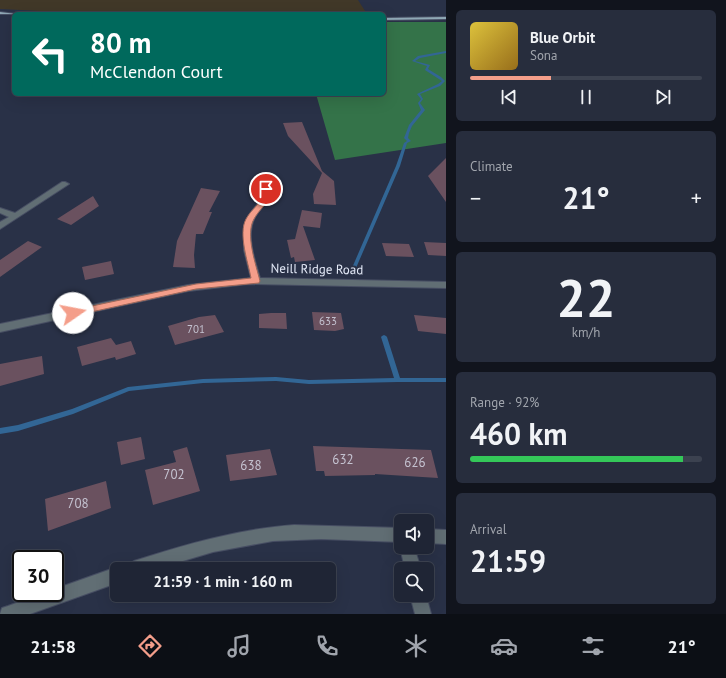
<!DOCTYPE html>
<meta charset="utf-8">
<style>
:root{--surface:#1f2535;--page:#272d3d;--text:#f1f3f6;--muted:#a1a5ad;--line:#3c4250;--accent:#f49e8a}
body{margin:0;font-family:"PT Sans",sans-serif;background:var(--page);color:var(--text);height:100vh;display:flex;flex-direction:column;font-size:15px;white-space:nowrap}
*{box-sizing:border-box;margin:0}
p{font-size:13px;color:var(--muted)}
.icon{flex:none;width:22px;height:22px;fill:none;stroke:currentColor;stroke-width:2;stroke-linecap:round;stroke-linejoin:round}
.map{position:relative;flex:1;overflow:hidden}
.details{display:flex;flex-direction:column;gap:10px;padding:10px;background:#11141d;width:280px}
.details>*{flex:none}
.top-card{position:absolute;left:12px;top:12px;width:374px;height:84px;border-radius:6px;box-shadow:0 4px 16px #0002,0 0 0 1px var(--line);background:#00695c;color:#fff;overflow:hidden}
.controls{position:absolute;left:394px;top:514px;display:grid;gap:8px}
.controls a{display:grid;place-items:center;width:40px;height:40px;border-radius:6px;background:var(--surface);box-shadow:0 4px 16px #0002,0 0 0 1px var(--line);font-size:20px}
.speed{position:absolute;left:12px;top:550px;display:flex;gap:8px;font-size:20px;font-weight:700;text-align:center}
.speed>*{display:grid;place-content:center;width:52px;height:52px;border-radius:50%;background:var(--surface);box-shadow:0 4px 16px #0002,0 0 0 1px var(--line);line-height:1}
.speed .limit{border:2px solid #111;border-radius:6px;background:#fff;color:#111}
.pin{position:absolute;display:grid;place-items:center;width:34px;height:34px;color:#fff;margin:-17px;border:2px solid #fff;border-radius:50%;box-shadow:0 1px 4px #0007}
.me{position:absolute;width:44px;margin:-22px;rotate:78deg;stroke-linejoin:round;filter:drop-shadow(0 0 3px #0008)}
.turn{display:flex;align-items:center;gap:14px;height:84px;padding:0 12px;font-size:18px}
.turn .icon{width:52px;height:52px;stroke-width:2.5}
.turn b{display:block;font-size:28px;line-height:34px}
.big{font-size:30px;font-weight:700;line-height:1.1}
.details .tile{flex:1;display:flex;flex-direction:column;justify-content:center;gap:6px;min-width:0;padding:0 14px;border-radius:6px;background:var(--page)}
.details .dial{align-items:center;gap:0}
.dial b{font-size:52px;line-height:1}
.song{display:flex;align-items:center;gap:12px}
.cover{width:48px;height:48px;border-radius:6px;background:linear-gradient(135deg,hsl(50 70% 55%),hsl(40 70% 35%))}
.played{height:4px;border-radius:2px;background:linear-gradient(90deg,var(--accent) 35%,var(--line) 35%)}
.keys{display:flex;justify-content:space-around;direction:ltr}
.heat{display:flex;justify-content:space-between;align-items:center;font-size:22px;direction:ltr}
.charge{height:6px;border-radius:3px;background:linear-gradient(90deg,#34c759 92%,var(--line) 0)}
.trip{position:absolute;left:110px;top:562px;width:226px;height:40px;border-radius:6px;background:var(--surface);box-shadow:0 4px 16px #0002,0 0 0 1px var(--line);font-weight:700;line-height:40px;text-align:center}
.tabs{display:flex;height:64px;justify-content:space-around;align-items:center;background:#0c0f15;color:var(--muted)}
.tabs .icon{width:28px;height:28px}
.tabs .selected{color:var(--accent)}
.tabs b{font-size:18px;color:var(--text)}
main{display:flex;flex:1;min-height:0}
.map>svg:first-child{display:block}
.industrial{fill:#413828}
.forest{fill:#347349}
.lines{fill:none;stroke-linecap:round;stroke-linejoin:round}
.stream{fill:#326695;fill-rule:evenodd}
.building{fill:#6a515f}
.minor-casing{stroke:#474e63;stroke-width:2}
.major-casing{stroke:#474e63;stroke-width:2}
.minor{fill:#616e74;fill-rule:evenodd}
.major{fill:#8fa8b5;fill-rule:evenodd}
.route{fill:#f49e8a;stroke:#9f675a}
.labels{text-anchor:middle;dominant-baseline:central;stroke-width:4;stroke-linejoin:round;paint-order:stroke}
.number-label{font-size:11px;fill:#c5c3d1}
.street-label{font-size:13px;fill:#e3e9f7;stroke:#293147}
.near-number-label{font-size:13px;fill:#c5c3d1}
</style>
<main>
<div class="map">
<svg width="446" height="614" viewBox="0 0 446 614">
<rect width="100%" height="100%" fill="#293147"/>
<path class="industrial" d="M 0,0 L 358,0 L 367,14 L 171,14 L 40,11 L 0,9 Z"/>
<path class="forest" d="M 384,22 L 446,22 L 446,143 L 335,160 L 316,94 L 384,94 Z"/>
<g class="lines">
<path class="stream" d="M 446,51 L 446,53 L 420,58 L 415,61 L 430,65 L 428,69 L 441,77 L 445,81 L 440,86 L 420,94 L 423,99 L 420,103 L 425,110 L 412,126 L 409,133 L 408,138 L 411,141 L 407,143 L 400,166 L 356,268 L 354,269 L 352,269 L 352,268 L 396,166 L 404,143 L 407,141 L 404,138 L 406,133 L 409,125 L 421,110 L 418,103 L 421,99 L 417,94 L 438,84 L 442,81 L 425,70 L 427,66 L 412,61 L 418,56 Z
M 384,335 L 386,336 L 387,337 L 400,378 L 446,378 L 446,382 L 398,382 L 309,384 L 276,381 L 203,383 L 129,391 L 73,414 L 18,431 L 0,434 L 0,428 L 18,425 L 72,409 L 128,387 L 203,379 L 276,377 L 309,380 L 394,378 L 381,337 L 382,336 Z"/>
</g>
<path class="building" d="M 302,122 L 322,171 L 334,181 L 336,205 L 314,204 L 313,194 L 322,173 L 288,136 L 283,123 Z
M 446,158 L 446,202 L 428,176 Z
M 201,188 L 220,191 L 209,212 L 212,212 L 203,234 L 196,234 L 194,255 L 195,268 L 173,267 L 177,241 Z
M 93,196 L 99,206 L 71,225 L 57,219 Z
M 302,210 L 322,213 L 320,228 L 303,226 L 315,260 L 295,262 L 294,257 L 291,258 L 287,240 L 295,239 Z
M 28,241 L 42,247 L 0,277 L 0,260 Z
M 424,242 L 446,243 L 446,256 L 428,255 Z
M 382,243 L 409,244 L 414,257 L 386,256 Z
M 111,261 L 114,274 L 85,280 L 82,267 Z
M 312,312 L 341,313 L 344,329 L 335,331 L 314,330 Z
M 271,313 L 286,313 L 287,329 L 259,328 L 259,314 Z
M 215,315 L 224,332 L 175,345 L 168,326 L 199,317 Z
M 414,315 L 446,318 L 446,334 L 418,331 Z
M 111,338 L 116,345 L 131,341 L 136,354 L 116,360 L 115,357 L 82,366 L 77,347 Z
M 42,356 L 44,374 L 0,386 L 0,364 Z
M 141,437 L 145,459 L 121,465 L 117,442 Z
M 313,446 L 431,450 L 438,478 L 375,474 L 375,475 L 325,476 L 324,471 L 316,471 Z
M 187,447 L 200,491 L 153,505 L 145,470 L 176,462 L 173,451 Z
M 270,449 L 277,475 L 230,481 L 226,455 Z
M 106,481 L 111,508 L 48,531 L 45,499 Z"/>
<g class="lines">
<defs>
<path id="minor" d="M 62,182 L 65,182 L 69,184 L 0,229 L 0,222 L 9,217 L 0,213 L 0,208 L 15,213 Z
M 263,187 L 266,187 L 270,189 C 269,203 259,208 254,219 C 246,237 255,261 260,278 L 446,282 L 446,288 L 248,284 L 188,291 L 0,332 L 0,324 L 188,285 L 251,278 L 244,250 L 244,226 L 249,215 L 259,202 Z
M 294,525 L 401,528 L 401,542 L 321,539 L 273,541 L 213,552 L 156,569 L 126,569 L 129,564 L 134,561 C 187,544 239,529 294,525 Z
M 427,529 L 446,530 L 446,544 L 427,543 Z
M 401,544 L 401,547 L 414,547 L 421,569 L 405,569 L 400,547 Z
M 117,567 L 121,569 L 117,569 L 117,583 L 30,614 L 0,614 L 2,608 L 8,606 L 44,593 L 55,593 L 55,589 Z
M 410,595 L 426,595 L 431,614 L 415,614 Z"/>
<path id="major" d="M 0,12 L 16,14 L 0,14 Z
M 446,17 L 446,19 L 384,20 L 384,18 Z"/>
</defs>
<use href="#minor" class="minor-casing"/>
<use href="#major" class="major-casing"/>
<use href="#minor" class="minor"/>
<use href="#major" class="major"/>
</g>
<path class="route" d="M 266,187 L 269,189 C 267,208 262,205 254,219 C 245,234 256,265 260,281 L 259,283 L 196,289 L 73,316 L 70,315 L 68,313 L 73,310 L 196,284 L 251,278 C 248,262 238,234 246,219 C 254,205 260,208 262,189 Z"/>
<g class="labels">
<g class="number-label">
<text x="328" y="321">633</text>
<text x="196" y="329">701</text>
</g>
<g class="street-label">
<text transform="translate(317 269) rotate(1)">Neill Ridge Road</text>
</g>
<g class="near-number-label">
<text x="343" y="459">632</text>
<text x="415" y="462">626</text>
<text x="251" y="465">638</text>
<text x="174" y="474">702</text>
<text x="78" y="503">708</text>
</g>
</g>
</svg>
<div class="controls">
<a><svg class="icon" aria-label="sound" viewBox="0 0 24 24"><path d="M4 9h4l5-4v14l-5-4H4zM17 9q2 3 0 6"/></svg></a>
<a><svg class="icon" aria-label="search" viewBox="0 0 24 24"><circle cx="10" cy="10" r="6"/><path d="M15 15l6 6"/></svg></a>
</div>
<div class="speed"><div class="limit">30</div></div>
<div class="pin" style="left:266px;top:189px;background:#d93025"><svg class="icon" aria-label="arrive" viewBox="0 0 24 24"><path d="M6 21V4h12l-3 4 3 4H6"/></svg></div>
<svg class="me" style="left:73px;top:313px" viewBox="-20 -20 40 40"><circle r="19" fill="#fff"/><path d="M0-13L10 11 0 6-10 11z" fill="#f49e8a"/></svg>
<div class="trip">21:59 · 1 min · 160 m</div>
<div class="top-card">
<div class="turn"><svg class="icon" aria-label="left" viewBox="0 0 24 24"><path d="M17 20v-9H6M10 6l-5 5 5 5"/></svg><div><b>80 m</b>McClendon Court</div></div>
</div>
</div>
<section class="details">
<div class="tile">
<div class="song"><i class="cover"></i><div><b>Blue Orbit</b><p>Sona</p></div></div>
<div class="played"></div>
<div class="keys"><svg class="icon" aria-label="previous" viewBox="0 0 24 24"><path d="M18 5L8 12l10 7zM5 5v14"/></svg><svg class="icon" aria-label="pause" viewBox="0 0 24 24"><path d="M8 5v14M16 5v14"/></svg><svg class="icon" aria-label="next" viewBox="0 0 24 24"><path d="M6 5l10 7-10 7zM19 5v14"/></svg></div>
</div>
<div class="tile"><p>Climate</p>
<div class="heat"><a>−</a><b class="big">21°</b><a>+</a></div>
</div>
<div class="tile dial"><b>22</b><p>km/h</p></div>
<div class="tile"><p>Range · 92%</p><b class="big">460 km</b><div class="charge"></div></div>
<div class="tile"><p>Arrival</p><b class="big">21:59</b></div>
</section>
</main>
<nav class="tabs">
<b>21:58</b>
<svg class="icon selected" aria-label="directions" viewBox="0 0 24 24"><path d="M12 3l9 9-9 9-9-9zM9 14v-3h6M13 9l2 2-2 2"/></svg>
<svg class="icon" aria-label="music" viewBox="0 0 24 24"><path d="M9 18V5l10-2v13"/><circle cx="6" cy="18" r="3"/><circle cx="16" cy="16" r="3"/></svg>
<svg class="icon" aria-label="phone" viewBox="0 0 24 24"><path d="M5 4h4l2 5-3 2q2 4 5 5l2-3 5 2v4C11 20 4 13 5 4z"/></svg>
<svg class="icon" aria-label="climate" viewBox="0 0 24 24"><path d="M12 3v18M4 7l16 10M4 17L20 7"/></svg>
<svg class="icon" aria-label="car" viewBox="0 0 24 24"><path d="M5 17H2v-5l4-1 3-4h7l3 4 3 1v5h-3M9 17h6M6 11h13"/><circle cx="7" cy="17" r="2"/><circle cx="17" cy="17" r="2"/></svg>
<svg class="icon" aria-label="filters" viewBox="0 0 24 24"><path d="M4 7h16M4 17h16"/><circle cx="9" cy="7" r="2"/><circle cx="15" cy="17" r="2"/></svg>
<b>21°</b>
</nav>
